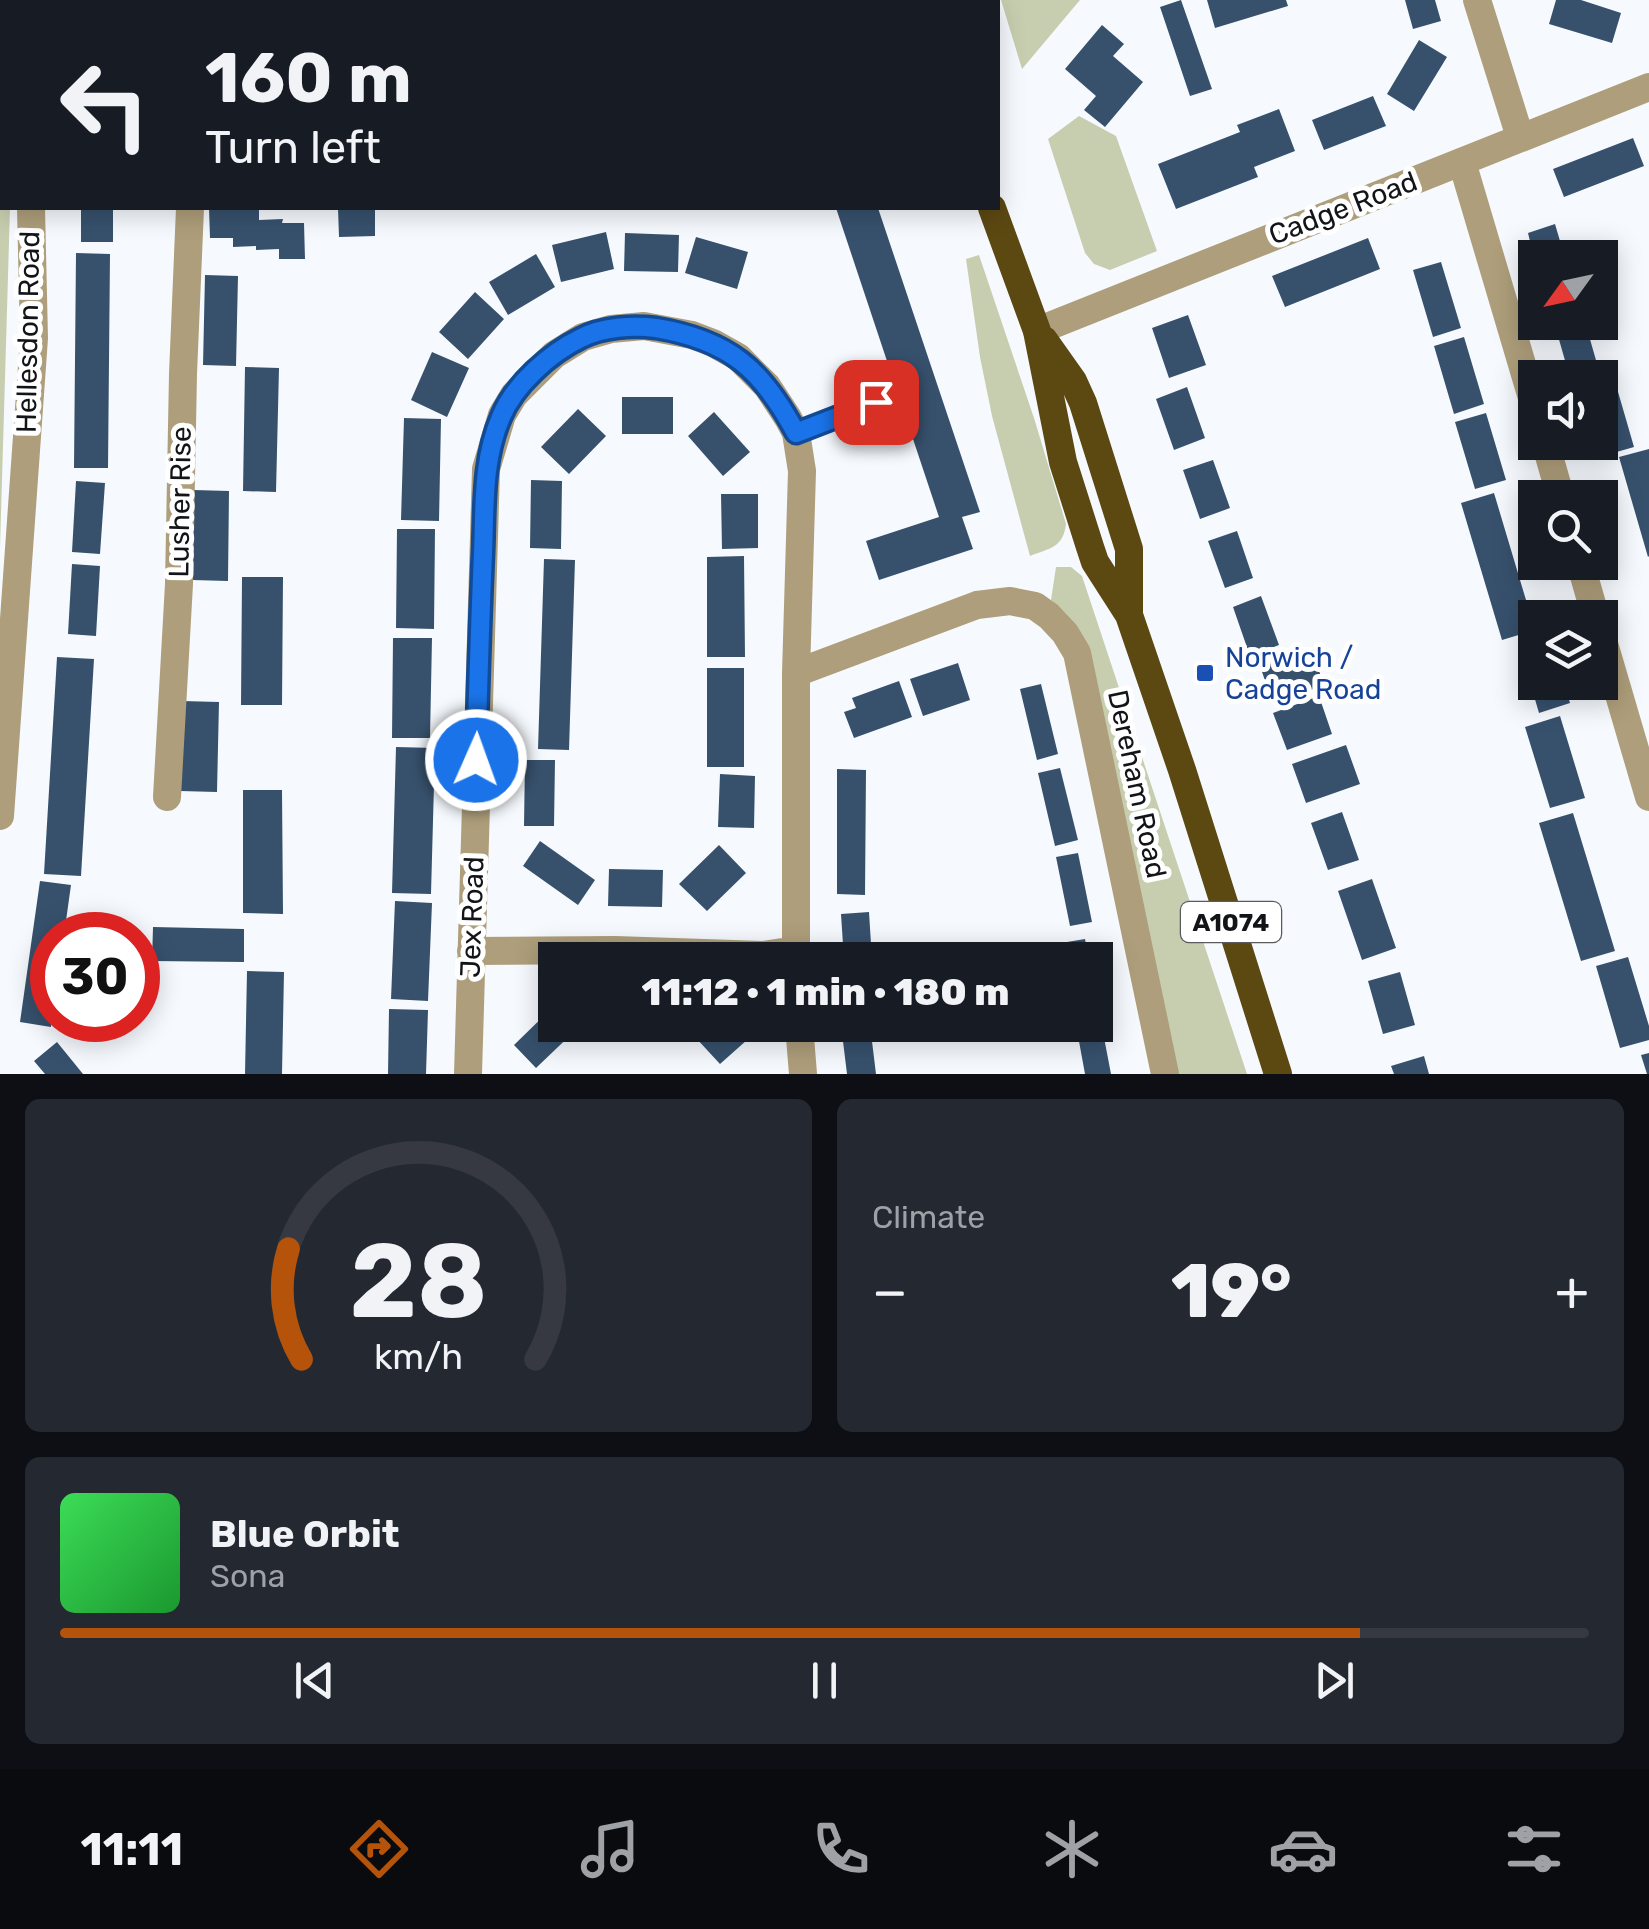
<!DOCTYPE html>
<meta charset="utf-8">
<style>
:root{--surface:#171b24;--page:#242831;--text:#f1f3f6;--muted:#9ea1a6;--line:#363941;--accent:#b45309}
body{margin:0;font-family:Rubik,sans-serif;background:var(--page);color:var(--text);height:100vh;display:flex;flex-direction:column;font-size:38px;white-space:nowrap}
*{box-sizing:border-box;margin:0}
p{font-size:32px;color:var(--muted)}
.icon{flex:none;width:55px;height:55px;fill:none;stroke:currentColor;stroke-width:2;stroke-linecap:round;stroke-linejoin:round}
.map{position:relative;height:1074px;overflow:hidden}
.details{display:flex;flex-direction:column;gap:25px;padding:25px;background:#0d0f14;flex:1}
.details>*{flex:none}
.banner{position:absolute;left:0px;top:0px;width:1000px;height:210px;box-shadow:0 5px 25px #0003;background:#171b24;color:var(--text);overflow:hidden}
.needle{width:65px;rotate:237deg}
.controls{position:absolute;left:1518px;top:240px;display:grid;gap:20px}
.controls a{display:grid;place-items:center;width:100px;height:100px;border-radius:0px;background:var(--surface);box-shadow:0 5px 25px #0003;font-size:50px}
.speed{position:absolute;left:30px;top:912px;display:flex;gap:20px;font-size:50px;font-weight:700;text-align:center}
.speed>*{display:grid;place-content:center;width:130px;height:130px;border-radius:50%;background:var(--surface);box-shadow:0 5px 25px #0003;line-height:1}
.speed .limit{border:15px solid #d22;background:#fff;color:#111}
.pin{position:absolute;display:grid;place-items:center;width:85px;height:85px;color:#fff;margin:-42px;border-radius:20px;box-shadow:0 5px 15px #0006}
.me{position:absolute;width:110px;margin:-55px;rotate:2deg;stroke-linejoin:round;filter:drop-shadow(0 0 8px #0008)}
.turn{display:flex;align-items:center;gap:35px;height:210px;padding:0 40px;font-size:45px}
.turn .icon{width:130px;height:130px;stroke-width:2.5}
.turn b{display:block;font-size:70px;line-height:85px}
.big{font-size:75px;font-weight:800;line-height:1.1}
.details .tile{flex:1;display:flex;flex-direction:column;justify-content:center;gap:15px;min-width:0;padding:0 35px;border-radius:15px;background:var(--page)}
.details .dial{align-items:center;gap:0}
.dial svg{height:260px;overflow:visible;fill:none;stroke:var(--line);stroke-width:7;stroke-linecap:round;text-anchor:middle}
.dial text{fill:var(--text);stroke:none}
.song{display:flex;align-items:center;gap:30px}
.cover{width:120px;height:120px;border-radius:15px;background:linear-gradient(135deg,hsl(130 70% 55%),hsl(130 70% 35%))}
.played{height:10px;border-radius:5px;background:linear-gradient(90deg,var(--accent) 85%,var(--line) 85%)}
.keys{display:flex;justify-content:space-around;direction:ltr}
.heat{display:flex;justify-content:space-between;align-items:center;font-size:55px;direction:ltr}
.details .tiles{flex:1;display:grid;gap:25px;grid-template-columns:1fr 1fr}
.tile:last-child{grid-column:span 2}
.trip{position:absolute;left:538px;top:942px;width:575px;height:100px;border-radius:0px;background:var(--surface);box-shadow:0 5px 25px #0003;font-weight:800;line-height:100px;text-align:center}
.tabs{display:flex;height:160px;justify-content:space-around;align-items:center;background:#090b0e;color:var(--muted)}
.tabs .icon{width:70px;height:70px}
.tabs .on{color:var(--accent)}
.tabs b{font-size:45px;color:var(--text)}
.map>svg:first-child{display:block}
.green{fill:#c7ceaf}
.building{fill:#37516d}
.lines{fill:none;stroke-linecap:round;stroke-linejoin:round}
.service{stroke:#ae9e7b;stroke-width:15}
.minor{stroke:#ae9e7b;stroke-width:28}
.trunk{stroke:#5c4811;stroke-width:28}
.route-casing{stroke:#114b97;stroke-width:25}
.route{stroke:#1a73e8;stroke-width:18}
.transit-dot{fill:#1a4fb4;stroke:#fff;stroke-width:4}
.labels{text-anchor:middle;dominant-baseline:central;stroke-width:10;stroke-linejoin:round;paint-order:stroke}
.shield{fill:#fff;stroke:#595a5d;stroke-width:2.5}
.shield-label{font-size:25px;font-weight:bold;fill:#121417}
.street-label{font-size:28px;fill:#121417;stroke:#fff}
.transit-label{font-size:28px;fill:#164399;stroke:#fff;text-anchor:start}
</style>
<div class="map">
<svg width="1649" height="1074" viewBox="0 0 1649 1074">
<rect width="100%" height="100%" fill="#f6fafe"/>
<path class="green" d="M 0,0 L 13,0 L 13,2 L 2,2 L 2,208 L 10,208 L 0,548 Z
M 1001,0 L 1080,0 L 1022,69 Z
M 1079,116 L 1116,136 L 1157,251 L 1110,270 L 1094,264 L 1085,253 L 1048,139 Z
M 979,255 L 1034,418 L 1066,524 C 1063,548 1050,548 1030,556 L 992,416 L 980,357 L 966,259 Z
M 1056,567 L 1071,567 L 1082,576 L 1247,1074 L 1175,1074 L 1087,645 L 1067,615 L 1051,600 Z"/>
<path class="building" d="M 1181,0 L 1212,89 L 1190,96 L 1160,7 Z
M 1207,0 L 1286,0 L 1288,6 L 1215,28 Z
M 1405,0 L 1435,0 L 1441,21 L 1413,29 Z
M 1556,0 L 1581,0 L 1621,13 L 1612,43 L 1549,24 Z
M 1102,25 L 1124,44 L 1113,56 L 1143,82 L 1105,127 L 1084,110 L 1096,96 L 1065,69 Z
M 1419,40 L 1447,57 L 1414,111 L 1387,94 Z
M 1373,96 L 1386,126 L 1324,150 L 1312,120 Z
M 1279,109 L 1295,151 L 1254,167 L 1258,177 L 1176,209 L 1158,164 L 1240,132 L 1237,125 Z
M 1633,138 L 1644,166 L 1564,197 L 1553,169 Z
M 81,208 L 113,208 L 113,242 L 81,242 Z
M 209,208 L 234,208 L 234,210 L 259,210 L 259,220 L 283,219 L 282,223 L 304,223 L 305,259 L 279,259 L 279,249 L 256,250 L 256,246 L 233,247 L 233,238 L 210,238 Z
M 338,208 L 375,208 L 375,236 L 339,237 Z
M 836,208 L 878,208 L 980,512 L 962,517 L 973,549 L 879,580 L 866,541 L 939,517 Z
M 1555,224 L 1565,258 L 1534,258 L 1528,233 Z
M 606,232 L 614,269 L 561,282 L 552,245 Z
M 625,233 L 679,235 L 678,272 L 624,271 Z
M 696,237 L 748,252 L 737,289 L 685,273 Z
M 1368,238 L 1380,269 L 1285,307 L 1272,276 Z
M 76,253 L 110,254 L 108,468 L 74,468 Z
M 536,254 L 555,287 L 508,315 L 489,282 Z
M 1441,262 L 1461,328 L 1433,337 L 1413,270 Z
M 205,275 L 238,276 L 236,366 L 203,365 Z
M 475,292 L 504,319 L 468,359 L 439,332 Z
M 1188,315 L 1206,365 L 1169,378 L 1152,328 Z
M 1554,322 L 1585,322 L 1600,374 L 1589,378 L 1570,378 Z
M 1464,337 L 1484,404 L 1454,414 L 1434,346 Z
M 432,352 L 469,368 L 447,417 L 411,400 Z
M 245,367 L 279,368 L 276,492 L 243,491 Z
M 1614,378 L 1634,447 L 1606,455 L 1600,432 L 1600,382 Z
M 1187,387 L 1205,438 L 1174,450 L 1156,399 Z
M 622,397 L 673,397 L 673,434 L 622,434 Z
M 578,409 L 606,436 L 569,474 L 541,447 Z
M 714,412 L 750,452 L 723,476 L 688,436 Z
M 1486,413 L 1506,480 L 1475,489 L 1455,422 Z
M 404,418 L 441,419 L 439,521 L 401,520 Z
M 1649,449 L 1649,556 L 1648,557 L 1619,457 Z
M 1213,460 L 1230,508 L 1200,519 L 1183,470 Z
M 531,480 L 562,481 L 561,549 L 530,548 Z
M 76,481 L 105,483 L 100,554 L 72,552 Z
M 194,490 L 229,491 L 228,581 L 192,580 Z
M 1494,493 L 1535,630 L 1502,640 L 1461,503 Z
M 721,494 L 758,494 L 758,548 L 722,549 Z
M 397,529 L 435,529 L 434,629 L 396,628 Z
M 1237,531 L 1253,578 L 1225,588 L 1208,541 Z
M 744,556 L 745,657 L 707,657 L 707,557 Z
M 544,559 L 575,560 L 569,750 L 538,749 Z
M 72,564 L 100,566 L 96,636 L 68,634 Z
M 242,577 L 283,577 L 282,705 L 241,705 Z
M 1261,596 L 1279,645 L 1250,656 L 1233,607 Z
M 393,638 L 432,638 L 430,738 L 392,738 Z
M 1535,640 L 1535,682 L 1564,682 L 1570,703 L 1539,713 L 1519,645 Z
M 1311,648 L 1324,685 L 1273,704 L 1260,666 Z
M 57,657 L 94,659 L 81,876 L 44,874 Z
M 958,663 L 970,700 L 923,716 L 910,679 Z
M 707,668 L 744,668 L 744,767 L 707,767 Z
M 899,681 L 912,717 L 854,738 L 844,712 L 856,708 L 852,698 Z
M 1041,684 L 1058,754 L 1037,760 L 1020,689 Z
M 1319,696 L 1332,734 L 1287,750 L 1273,713 Z
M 182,701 L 219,702 L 217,792 L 180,791 Z
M 1560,716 L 1585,798 L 1550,808 L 1525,727 Z
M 1346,745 L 1360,784 L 1306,803 L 1292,764 Z
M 396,747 L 435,748 L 431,894 L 392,893 Z
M 525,760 L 555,760 L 554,826 L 524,826 Z
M 1060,768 L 1078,840 L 1055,846 L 1038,773 Z
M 837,769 L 866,770 L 865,895 L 837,894 Z
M 720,774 L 755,776 L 754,828 L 718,827 Z
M 243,790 L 282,790 L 283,914 L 243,913 Z
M 1342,812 L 1359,860 L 1328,870 L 1311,823 Z
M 1573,813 L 1615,951 L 1581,961 L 1539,823 Z
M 540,841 L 595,880 L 578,905 L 523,866 Z
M 719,845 L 746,873 L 707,911 L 679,884 Z
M 1078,853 L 1092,922 L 1070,926 L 1056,857 Z
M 609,869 L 663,870 L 662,907 L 608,906 Z
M 1372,879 L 1396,948 L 1362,960 L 1338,891 Z
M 40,881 L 71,885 L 64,935 L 52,935 L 51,1027 L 20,1022 Z
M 395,901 L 432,903 L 428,1001 L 391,999 Z
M 869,912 L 872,960 L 844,960 L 841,914 Z
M 153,927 L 244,929 L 244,962 L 152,961 Z
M 1085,939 L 1089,960 L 1064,960 L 1061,943 Z
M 1628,957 L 1649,1026 L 1649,1040 L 1620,1048 L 1596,966 Z
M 247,971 L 284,972 L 282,1074 L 245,1074 Z
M 1400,972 L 1415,1025 L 1383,1034 L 1368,981 Z
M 1095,1001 L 1097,1001 L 1111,1074 L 1085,1074 L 1076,1025 L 1095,1025 Z
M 555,1005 L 555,1025 L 581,1025 L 536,1068 L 514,1045 Z
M 389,1009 L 428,1010 L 426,1074 L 388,1074 Z
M 608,1025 L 660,1025 L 659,1039 L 607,1037 Z
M 684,1025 L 733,1025 L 747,1040 L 720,1064 Z
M 841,1025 L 870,1025 L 876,1074 L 847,1074 Z
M 57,1042 L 83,1074 L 45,1074 L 34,1061 Z
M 1649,1053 L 1649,1074 L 1647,1074 L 1641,1055 Z
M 1424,1056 L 1429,1074 L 1394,1074 L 1391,1066 Z"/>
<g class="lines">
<path class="service" d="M 796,433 L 876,402"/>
<path class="minor" d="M 28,0 L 28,2
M 540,0 L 541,2
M 1477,0 L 1520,137
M 1462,162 L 1535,408
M 1037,331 L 1649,87
M 1545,442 L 1561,498
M 1580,562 L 1596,618
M 1600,630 L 1649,797
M 796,673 L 977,605 L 1010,601 L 1035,606 L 1049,616 L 1065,633 L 1077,653 L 1165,1074
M 167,797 L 179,584 L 183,374 L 190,208
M 0,816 L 34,338 L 31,208
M 471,951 L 615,950 L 763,955 L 796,950
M 799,1025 L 803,1074
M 468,1074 L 486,469 L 502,415 L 514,395 L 554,355 L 583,337 L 611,329 L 644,326 L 692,335 L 713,343 L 738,357 L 767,386 L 788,418 L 796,433 L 802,471 L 796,673 L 796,960"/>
<path class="trunk" d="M 917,0 L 918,2
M 992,208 L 1037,331 L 1063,462 L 1090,547 L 1095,562 L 1129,615 L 1182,770 L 1278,1074
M 1044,340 L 1073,381 L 1083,403 L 1129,549 L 1129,613"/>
</g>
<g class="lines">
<defs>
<path id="route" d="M 476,760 C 478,691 480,622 483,553 C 485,507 482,461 501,417 C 514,385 550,353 581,338 C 602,327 633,325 656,328 C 729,340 762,369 796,433 L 876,402"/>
</defs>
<use href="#route" class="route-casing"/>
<use href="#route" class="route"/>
</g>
<rect class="transit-dot" x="1195" y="663" width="20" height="20" rx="5"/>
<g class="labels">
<rect class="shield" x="1181" y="902" width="100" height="40" rx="8"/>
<g class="shield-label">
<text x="1231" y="922">A1074</text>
</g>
<g class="street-label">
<text transform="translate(1343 208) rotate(-21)">Cadge Road</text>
<text transform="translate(28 332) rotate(-89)">Hellesdon Road</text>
<text transform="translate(180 502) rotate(-89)">Lusher Rise</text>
<text transform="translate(1137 784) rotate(78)">Dereham Road</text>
<text transform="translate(472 917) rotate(-88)">Jex Road</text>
</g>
<g class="transit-label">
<text x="1225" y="657">Norwich /<tspan x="1225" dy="32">Cadge Road</tspan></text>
</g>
</g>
</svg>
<div class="controls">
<a><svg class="needle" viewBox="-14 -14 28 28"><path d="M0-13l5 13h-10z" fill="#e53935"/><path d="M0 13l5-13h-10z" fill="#9ea1a6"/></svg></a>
<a><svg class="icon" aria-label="sound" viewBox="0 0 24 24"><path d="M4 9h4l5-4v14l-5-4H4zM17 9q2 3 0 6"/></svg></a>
<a><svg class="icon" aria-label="search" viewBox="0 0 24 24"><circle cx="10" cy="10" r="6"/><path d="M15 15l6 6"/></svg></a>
<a><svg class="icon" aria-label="layers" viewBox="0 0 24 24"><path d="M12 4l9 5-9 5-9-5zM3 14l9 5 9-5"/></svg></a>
</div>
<div class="speed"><div class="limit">30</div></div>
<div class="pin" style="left:876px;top:402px;background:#d93025"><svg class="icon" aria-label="arrive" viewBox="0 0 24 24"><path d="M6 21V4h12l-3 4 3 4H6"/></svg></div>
<svg class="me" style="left:476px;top:760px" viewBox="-20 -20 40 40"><circle r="17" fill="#1a73e8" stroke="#fff" stroke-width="3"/><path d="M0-11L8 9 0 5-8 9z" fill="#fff"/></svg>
<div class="trip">11:12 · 1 min · 180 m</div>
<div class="banner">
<div class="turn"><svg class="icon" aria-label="left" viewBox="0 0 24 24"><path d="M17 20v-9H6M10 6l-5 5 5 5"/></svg><div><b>160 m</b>Turn left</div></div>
</div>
</div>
<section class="details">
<div class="tiles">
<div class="tile dial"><svg viewBox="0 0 100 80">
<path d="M14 69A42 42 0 1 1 86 69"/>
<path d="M14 69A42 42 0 0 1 10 35" stroke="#b45309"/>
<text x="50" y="56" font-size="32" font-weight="700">28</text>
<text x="50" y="72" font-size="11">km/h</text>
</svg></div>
<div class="tile"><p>Climate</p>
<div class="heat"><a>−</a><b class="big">19°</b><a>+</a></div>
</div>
<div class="tile">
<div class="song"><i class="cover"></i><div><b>Blue Orbit</b><p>Sona</p></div></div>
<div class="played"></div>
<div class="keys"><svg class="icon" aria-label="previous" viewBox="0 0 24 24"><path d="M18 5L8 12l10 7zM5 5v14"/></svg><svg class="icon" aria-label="pause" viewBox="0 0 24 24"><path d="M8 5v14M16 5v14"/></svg><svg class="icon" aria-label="next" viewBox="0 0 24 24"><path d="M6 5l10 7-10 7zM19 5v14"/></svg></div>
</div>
</div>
</section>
<nav class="tabs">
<b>11:11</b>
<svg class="icon on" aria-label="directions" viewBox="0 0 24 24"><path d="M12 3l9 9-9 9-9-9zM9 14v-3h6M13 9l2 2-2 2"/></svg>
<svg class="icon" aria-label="music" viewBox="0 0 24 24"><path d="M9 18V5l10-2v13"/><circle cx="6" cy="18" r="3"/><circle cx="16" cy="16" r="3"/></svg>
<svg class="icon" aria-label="phone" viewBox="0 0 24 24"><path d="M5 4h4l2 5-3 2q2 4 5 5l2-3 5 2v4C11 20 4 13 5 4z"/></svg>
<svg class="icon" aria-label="climate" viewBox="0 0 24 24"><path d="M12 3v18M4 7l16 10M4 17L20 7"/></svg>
<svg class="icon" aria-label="car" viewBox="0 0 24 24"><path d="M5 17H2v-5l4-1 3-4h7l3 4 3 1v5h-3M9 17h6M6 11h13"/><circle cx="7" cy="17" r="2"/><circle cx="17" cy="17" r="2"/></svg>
<svg class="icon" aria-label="filters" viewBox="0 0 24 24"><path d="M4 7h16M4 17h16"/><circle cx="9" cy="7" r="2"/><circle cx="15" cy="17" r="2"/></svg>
</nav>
